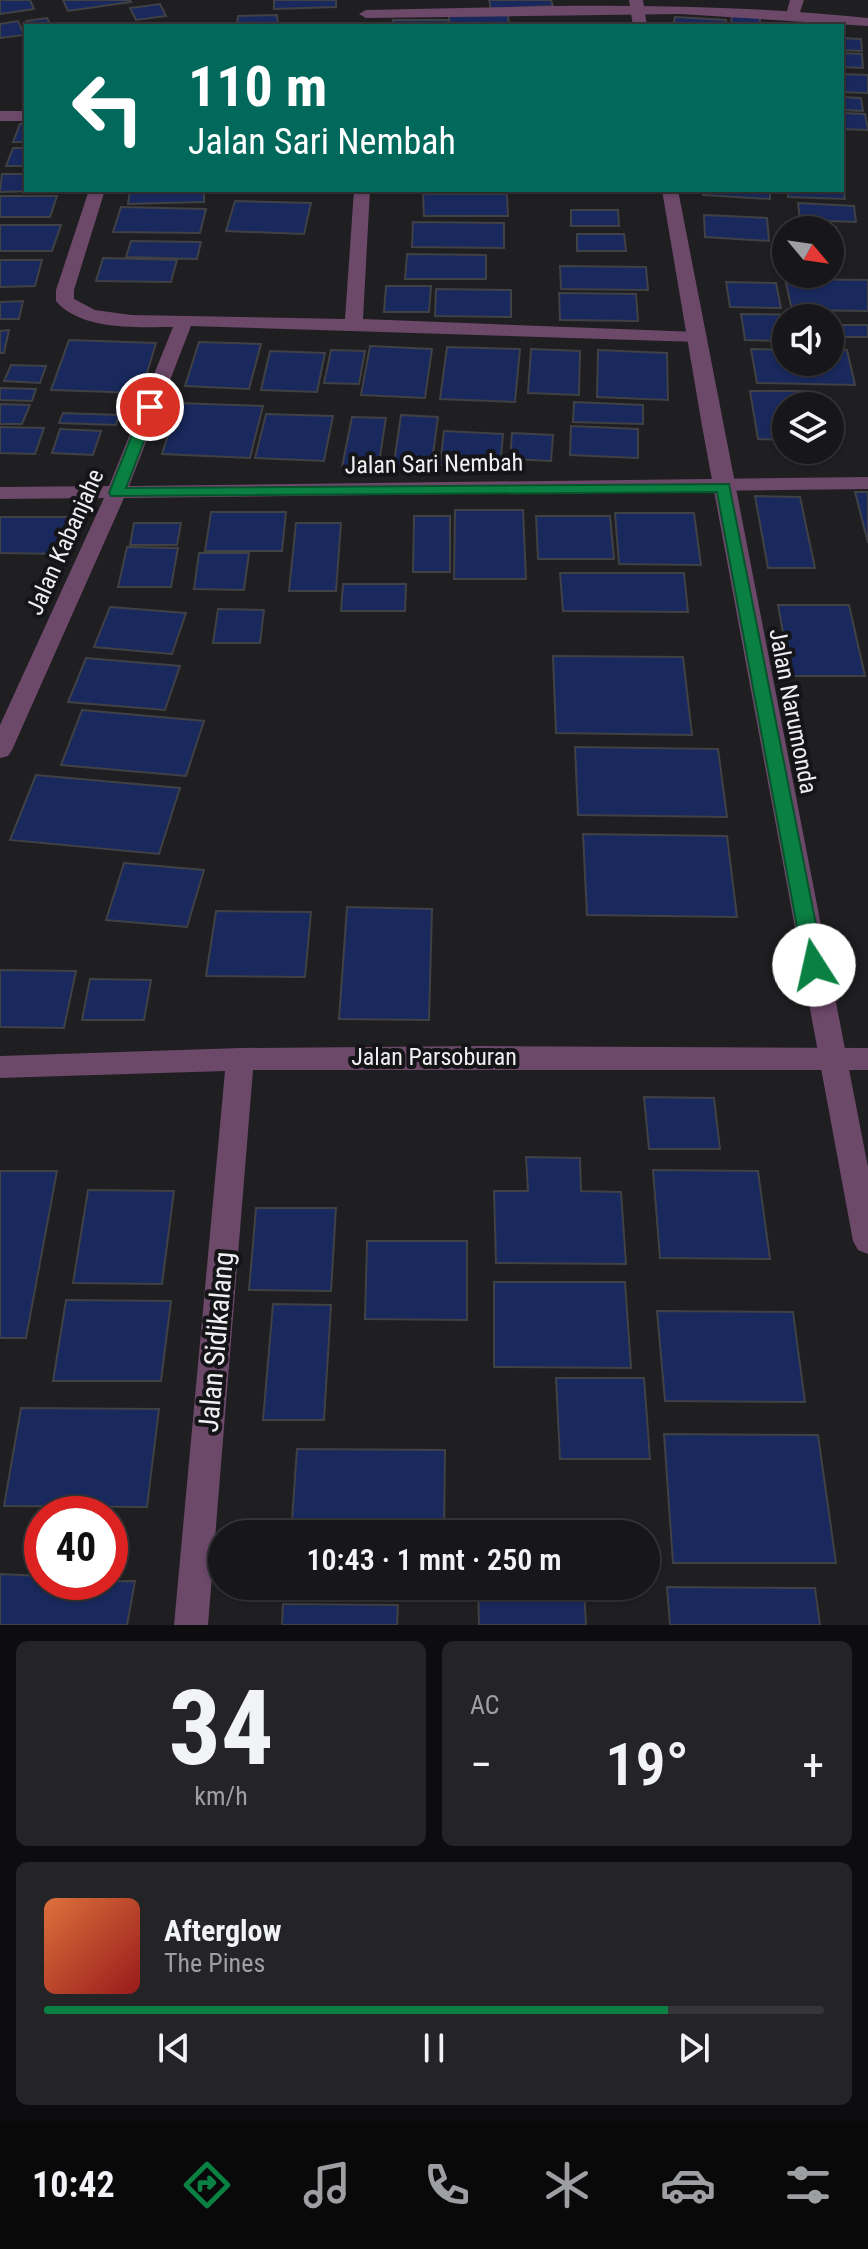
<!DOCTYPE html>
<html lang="id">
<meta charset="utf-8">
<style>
:root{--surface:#171619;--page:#242326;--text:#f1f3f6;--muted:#9e9fa2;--line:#363538;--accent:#0b8043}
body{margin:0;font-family:"Roboto Condensed",sans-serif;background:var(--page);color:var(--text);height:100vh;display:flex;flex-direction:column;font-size:30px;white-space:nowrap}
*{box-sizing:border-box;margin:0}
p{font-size:26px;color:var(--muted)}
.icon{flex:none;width:44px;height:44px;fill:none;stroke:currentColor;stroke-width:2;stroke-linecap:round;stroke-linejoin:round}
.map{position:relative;height:1625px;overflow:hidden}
.details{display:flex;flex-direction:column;gap:16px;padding:16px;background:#0d0c0e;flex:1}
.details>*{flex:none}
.top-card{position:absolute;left:24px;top:24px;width:820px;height:168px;border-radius:0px;box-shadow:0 2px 6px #0004,0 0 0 2px var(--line);background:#00695c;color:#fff;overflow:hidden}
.needle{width:52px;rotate:119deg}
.tools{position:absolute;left:772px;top:216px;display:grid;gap:16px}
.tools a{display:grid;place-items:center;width:72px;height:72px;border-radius:50%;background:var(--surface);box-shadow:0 2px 6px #0004,0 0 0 2px var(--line);font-size:40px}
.speed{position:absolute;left:24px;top:1496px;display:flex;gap:16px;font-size:40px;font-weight:700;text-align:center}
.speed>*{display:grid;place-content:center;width:104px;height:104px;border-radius:50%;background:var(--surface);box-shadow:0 2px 6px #0004,0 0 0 2px var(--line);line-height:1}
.speed .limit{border:12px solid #d22;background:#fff;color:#111}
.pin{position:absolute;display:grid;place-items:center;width:68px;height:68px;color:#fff;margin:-34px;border:4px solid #fff;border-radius:50%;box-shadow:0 2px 8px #0007}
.me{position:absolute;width:88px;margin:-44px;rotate:350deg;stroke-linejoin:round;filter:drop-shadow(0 0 6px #0008)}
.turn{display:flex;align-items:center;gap:28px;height:168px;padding:0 32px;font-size:36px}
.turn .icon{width:104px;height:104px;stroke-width:2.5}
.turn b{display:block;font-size:56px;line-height:68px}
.big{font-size:60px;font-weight:600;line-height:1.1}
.details .tile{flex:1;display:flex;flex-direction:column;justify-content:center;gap:12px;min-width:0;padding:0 28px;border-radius:12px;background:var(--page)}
.details .dial{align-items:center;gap:0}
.dial b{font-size:104px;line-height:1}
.song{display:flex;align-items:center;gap:24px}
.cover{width:96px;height:96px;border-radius:12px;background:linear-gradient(135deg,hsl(20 70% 55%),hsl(0 70% 35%))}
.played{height:8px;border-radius:4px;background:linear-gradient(90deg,var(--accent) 80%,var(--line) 80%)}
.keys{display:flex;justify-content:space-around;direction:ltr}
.heat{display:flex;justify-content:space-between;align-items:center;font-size:44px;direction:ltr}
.details .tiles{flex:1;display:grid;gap:16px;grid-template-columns:1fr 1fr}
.tile:last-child{grid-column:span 2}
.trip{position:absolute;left:208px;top:1520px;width:452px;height:80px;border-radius:40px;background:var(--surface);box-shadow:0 2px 6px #0004,0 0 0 2px var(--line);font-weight:600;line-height:80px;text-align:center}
.dock{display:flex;height:128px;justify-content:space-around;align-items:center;background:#09090a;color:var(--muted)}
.dock .icon{width:56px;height:56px}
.dock .on{color:var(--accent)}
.dock b{font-size:36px;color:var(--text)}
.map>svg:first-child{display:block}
.building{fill:#19295d;stroke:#404144;stroke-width:2}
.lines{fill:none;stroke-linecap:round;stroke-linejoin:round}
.service{fill:#6c4869;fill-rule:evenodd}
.minor{fill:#6c4869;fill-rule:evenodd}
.tertiary{fill:#6c4869;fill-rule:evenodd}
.route{fill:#0b8043;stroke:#07532c;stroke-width:2}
.labels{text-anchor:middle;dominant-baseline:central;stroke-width:8;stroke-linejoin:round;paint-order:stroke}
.street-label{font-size:24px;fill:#efeef0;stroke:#151518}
.near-street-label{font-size:28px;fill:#efeef0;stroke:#151518}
</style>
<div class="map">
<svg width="868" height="1625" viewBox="0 0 868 1625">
<rect width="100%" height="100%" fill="#1f1e21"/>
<path class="building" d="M 0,0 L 30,0 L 34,9 L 0,14 Z
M 63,0 L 130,0 L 131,2 L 68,11 Z
M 274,0 L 336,0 L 336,7 L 274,9 Z
M 489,0 L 551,0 L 553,6 L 491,9 Z
M 160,4 L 166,16 L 136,20 L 130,8 Z
M 732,14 L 760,16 L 760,26 L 731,26 Z
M 277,15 L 278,25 L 237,26 L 238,16 Z
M 508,15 L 509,26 L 449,26 L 449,16 Z
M 675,17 L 726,20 L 725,26 L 673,26 Z
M 47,18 L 51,26 L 28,26 L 26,21 Z
M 393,20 L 448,20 L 448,26 L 393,26 Z
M 18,21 L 24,35 L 0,38 L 0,24 Z
M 842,38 L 861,39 L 862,51 L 842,50 Z
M 842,53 L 862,54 L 863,68 L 842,67 Z
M 842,74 L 868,75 L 868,93 L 842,92 Z
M 842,97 L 861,98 L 863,111 L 842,110 Z
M 842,113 L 865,114 L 868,130 L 842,129 Z
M 20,124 L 26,124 L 26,142 L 13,142 Z
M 13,148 L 26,148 L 26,166 L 6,166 Z
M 2,174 L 26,174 L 26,190 L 64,190 L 0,192 Z
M 842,180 L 845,199 L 788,197 L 788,190 L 842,190 Z
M 130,190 L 204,190 L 204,202 L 128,204 Z
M 703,190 L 770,190 L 770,199 L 703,195 Z
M 423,194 L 507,194 L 508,216 L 424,216 Z
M 0,196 L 57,196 L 50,217 L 0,217 Z
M 235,201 L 311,203 L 304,234 L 226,231 Z
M 798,203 L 854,206 L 856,222 L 800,220 Z
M 121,207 L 206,209 L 200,233 L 113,232 Z
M 571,210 L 618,210 L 619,226 L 571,226 Z
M 704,215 L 767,218 L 769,241 L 705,237 Z
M 413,222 L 504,223 L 504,248 L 412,247 Z
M 0,225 L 61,225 L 52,251 L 0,251 Z
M 791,225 L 836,227 L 841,268 L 830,268 L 830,230 L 791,230 Z
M 577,234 L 624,234 L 626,251 L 577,251 Z
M 131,241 L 201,242 L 197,259 L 126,257 Z
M 407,254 L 486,255 L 486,279 L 405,279 Z
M 103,258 L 177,260 L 171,282 L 96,281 Z
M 0,260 L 42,260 L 35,286 L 0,287 Z
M 560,266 L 646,267 L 648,290 L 561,289 Z
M 785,279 L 868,280 L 868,311 L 792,310 Z
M 726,282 L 776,283 L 781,308 L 730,307 Z
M 386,286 L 431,286 L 429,312 L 384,312 Z
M 436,289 L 511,290 L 511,317 L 435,316 Z
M 559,293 L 636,294 L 638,321 L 560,320 Z
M 23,301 L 19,319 L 0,319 L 0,302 Z
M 741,314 L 832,315 L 838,341 L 830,341 L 830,318 L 786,318 L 786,341 L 745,340 Z
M 842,325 L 868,325 L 868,337 L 844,337 Z
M 9,330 L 4,353 L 0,353 L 0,331 Z
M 69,340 L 156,343 L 141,393 L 51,390 Z
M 199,342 L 261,344 L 249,389 L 185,386 Z
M 370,346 L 432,349 L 425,398 L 361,395 Z
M 447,347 L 520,349 L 515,402 L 440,399 Z
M 531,349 L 580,351 L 579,395 L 528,393 Z
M 751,349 L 786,350 L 786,362 L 830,362 L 830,350 L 847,350 L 855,385 L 757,383 Z
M 331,350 L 365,351 L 359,384 L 324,383 Z
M 598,350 L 667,353 L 668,400 L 597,397 Z
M 270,351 L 325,353 L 317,392 L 261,390 Z
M 11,365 L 46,366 L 40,383 L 4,381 Z
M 0,388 L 36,389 L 32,401 L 0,400 Z
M 750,391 L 807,391 L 809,406 L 786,406 L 786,440 L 758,439 Z
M 574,402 L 643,405 L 643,424 L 573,422 Z
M 178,403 L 263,406 L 250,458 L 162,454 Z
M 0,404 L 30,405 L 22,424 L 0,424 Z
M 63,413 L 119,415 L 116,425 L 59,423 Z
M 266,414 L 333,416 L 324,461 L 255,458 Z
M 401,415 L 438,417 L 431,470 L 393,469 Z
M 352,417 L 386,418 L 378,469 L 342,467 Z
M 571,426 L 638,429 L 638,458 L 570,455 Z
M 0,427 L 44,428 L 35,454 L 0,453 Z
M 60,429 L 101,431 L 93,455 L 52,453 Z
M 444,431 L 503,434 L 500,468 L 440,465 Z
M 512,433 L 553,435 L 551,461 L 510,459 Z
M 855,492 L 868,492 L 868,543 Z
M 755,496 L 800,497 L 815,568 L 768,568 Z
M 455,510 L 523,510 L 526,579 L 454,579 Z
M 211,512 L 286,512 L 282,551 L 205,551 Z
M 615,513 L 694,513 L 701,565 L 619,564 Z
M 414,516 L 450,516 L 450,572 L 413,572 Z
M 536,516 L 610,516 L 614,559 L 538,559 Z
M 0,517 L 70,517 L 60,554 L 0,553 Z
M 134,523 L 181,523 L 177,545 L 130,545 Z
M 296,523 L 341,523 L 336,591 L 289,591 Z
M 127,547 L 178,548 L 171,587 L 118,587 Z
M 199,553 L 249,553 L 244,590 L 194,589 Z
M 560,573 L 684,573 L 688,612 L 563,611 Z
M 343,584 L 406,584 L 405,611 L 341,611 Z
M 778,605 L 849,605 L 865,676 L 791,676 Z
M 110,607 L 186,613 L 172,654 L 94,647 Z
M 218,609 L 264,610 L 260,643 L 213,643 Z
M 553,656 L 683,657 L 692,735 L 556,733 Z
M 86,658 L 180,666 L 165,710 L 68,702 Z
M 82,710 L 204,721 L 186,776 L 61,765 Z
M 575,747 L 718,749 L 727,817 L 578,815 Z
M 36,775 L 180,788 L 159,854 L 10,840 Z
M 583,834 L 727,836 L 737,917 L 587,915 Z
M 124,863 L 204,870 L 187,927 L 106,920 Z
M 347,907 L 432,909 L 429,1020 L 339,1019 Z
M 216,911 L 311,912 L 305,977 L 206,976 Z
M 0,970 L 76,971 L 64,1028 L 0,1027 Z
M 90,979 L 151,980 L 144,1020 L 82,1020 Z
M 644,1097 L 714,1098 L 720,1149 L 649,1149 Z
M 526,1157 L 580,1158 L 581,1191 L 621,1192 L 626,1264 L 496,1263 L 494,1191 L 528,1191 Z
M 653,1170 L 758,1171 L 770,1259 L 660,1258 Z
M 0,1171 L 57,1171 L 26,1338 L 0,1338 Z
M 88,1190 L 174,1191 L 162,1284 L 73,1283 Z
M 256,1208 L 336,1208 L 331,1291 L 249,1290 Z
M 367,1241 L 467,1241 L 467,1320 L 365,1319 Z
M 494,1282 L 625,1282 L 631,1368 L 494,1367 Z
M 66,1300 L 171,1301 L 161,1381 L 53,1381 Z
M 273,1304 L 331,1305 L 324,1420 L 263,1420 Z
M 657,1311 L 793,1312 L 805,1402 L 665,1401 Z
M 556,1378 L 644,1378 L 650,1459 L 560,1459 Z
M 21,1408 L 159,1409 L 147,1507 L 4,1506 Z
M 664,1434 L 818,1435 L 836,1563 L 673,1563 Z
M 297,1449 L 445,1450 L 444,1534 L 291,1534 Z
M 0,1574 L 42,1576 L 42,1582 L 135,1581 L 127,1625 L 0,1625 Z
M 478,1586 L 584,1586 L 586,1625 L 479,1625 Z
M 667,1587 L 815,1588 L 820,1625 L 670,1625 Z
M 283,1604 L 398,1605 L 397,1625 L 282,1625 Z"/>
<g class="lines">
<path class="service" d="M 790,0 L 804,0 L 798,18 L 786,15 Z"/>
<path class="minor" d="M 554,6 C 659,5 763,7 868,18 L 868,26 L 680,14 L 366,18 L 359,14 L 366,10 Z
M 0,111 L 26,111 L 26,121 L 0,121 Z
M 89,190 L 105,190 L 74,290 L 74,299 L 95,310 L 131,315 L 345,319 L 354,190 L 370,190 L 363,319 L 698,332 L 707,337 L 698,342 L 191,326 L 129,486 L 868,477 L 868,489 L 124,498 L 12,750 L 8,756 L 0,758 L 0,725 L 104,498 L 0,499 L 0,487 L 109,486 L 173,327 C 138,327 81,331 56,301 L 56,290 Z
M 482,1046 L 868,1048 L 868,1070 L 253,1070 L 208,1625 L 174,1625 L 225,1071 L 0,1078 L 0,1056 L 240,1048 Z"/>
<path class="tertiary" d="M 629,0 L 643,0 L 647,26 L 633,26 Z
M 662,190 L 678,190 L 868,1167 L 868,1254 L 858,1250 L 853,1241 L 702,426 Z"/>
</g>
<path class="route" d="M 150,403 L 157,407 L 126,488 L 729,484 L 824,965 L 821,971 L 807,971 L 804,965 L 717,492 L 111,496 L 109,493 L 143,407 Z"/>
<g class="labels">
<g class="street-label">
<text transform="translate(434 464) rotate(-1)">Jalan Sari Nembah</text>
<text transform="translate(65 542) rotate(-66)">Jalan Kabanjahe</text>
<text transform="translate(793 711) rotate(79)">Jalan Narumonda</text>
<text x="434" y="1057">Jalan Parsoburan</text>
</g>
<g class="near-street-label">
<text transform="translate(216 1342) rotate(-85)">Jalan Sidikalang</text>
</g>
</g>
</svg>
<div class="tools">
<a><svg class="needle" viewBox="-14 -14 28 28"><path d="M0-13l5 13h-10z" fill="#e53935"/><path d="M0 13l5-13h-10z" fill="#9e9fa2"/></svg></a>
<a><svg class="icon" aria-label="sound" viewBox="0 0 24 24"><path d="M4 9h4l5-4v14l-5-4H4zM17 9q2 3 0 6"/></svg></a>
<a><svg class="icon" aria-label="layers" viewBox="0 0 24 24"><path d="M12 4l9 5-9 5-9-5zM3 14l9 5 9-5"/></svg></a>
</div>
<div class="speed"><div class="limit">40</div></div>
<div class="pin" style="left:150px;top:407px;background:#d93025"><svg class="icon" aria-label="arrive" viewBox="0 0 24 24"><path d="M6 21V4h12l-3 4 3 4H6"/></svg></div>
<svg class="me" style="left:814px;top:965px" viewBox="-20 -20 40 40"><circle r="19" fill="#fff"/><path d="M0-13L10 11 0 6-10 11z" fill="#0b8043"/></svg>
<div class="trip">10:43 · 1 mnt · 250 m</div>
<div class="top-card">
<div class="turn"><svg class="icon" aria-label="left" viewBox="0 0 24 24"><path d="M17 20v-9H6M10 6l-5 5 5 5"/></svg><div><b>110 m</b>Jalan Sari Nembah</div></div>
</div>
</div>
<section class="details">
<div class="tiles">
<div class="tile dial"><b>34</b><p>km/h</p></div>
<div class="tile"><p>AC</p>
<div class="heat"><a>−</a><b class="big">19°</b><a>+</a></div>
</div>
<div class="tile">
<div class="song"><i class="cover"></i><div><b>Afterglow</b><p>The Pines</p></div></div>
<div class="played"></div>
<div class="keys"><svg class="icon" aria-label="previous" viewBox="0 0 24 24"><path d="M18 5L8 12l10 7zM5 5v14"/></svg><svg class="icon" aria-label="pause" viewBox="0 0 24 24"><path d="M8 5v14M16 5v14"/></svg><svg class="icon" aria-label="next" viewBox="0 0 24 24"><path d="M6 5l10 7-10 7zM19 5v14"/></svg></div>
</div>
</div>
</section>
<nav class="dock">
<b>10:42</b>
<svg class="icon on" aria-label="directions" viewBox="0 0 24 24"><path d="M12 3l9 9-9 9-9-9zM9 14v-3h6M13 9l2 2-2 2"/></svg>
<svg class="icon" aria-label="music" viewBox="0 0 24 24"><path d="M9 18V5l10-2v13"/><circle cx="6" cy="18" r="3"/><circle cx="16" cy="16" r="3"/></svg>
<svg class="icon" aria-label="phone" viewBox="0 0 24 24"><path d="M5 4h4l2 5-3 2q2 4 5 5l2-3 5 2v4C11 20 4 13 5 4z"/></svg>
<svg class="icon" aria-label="climate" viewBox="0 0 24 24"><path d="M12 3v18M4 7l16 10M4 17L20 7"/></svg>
<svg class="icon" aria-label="car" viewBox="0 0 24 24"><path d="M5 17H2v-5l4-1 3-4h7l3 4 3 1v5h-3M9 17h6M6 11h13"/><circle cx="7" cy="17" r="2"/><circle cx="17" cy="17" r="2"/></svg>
<svg class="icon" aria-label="filters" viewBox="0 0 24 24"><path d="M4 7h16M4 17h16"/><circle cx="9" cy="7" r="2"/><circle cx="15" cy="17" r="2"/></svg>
</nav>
